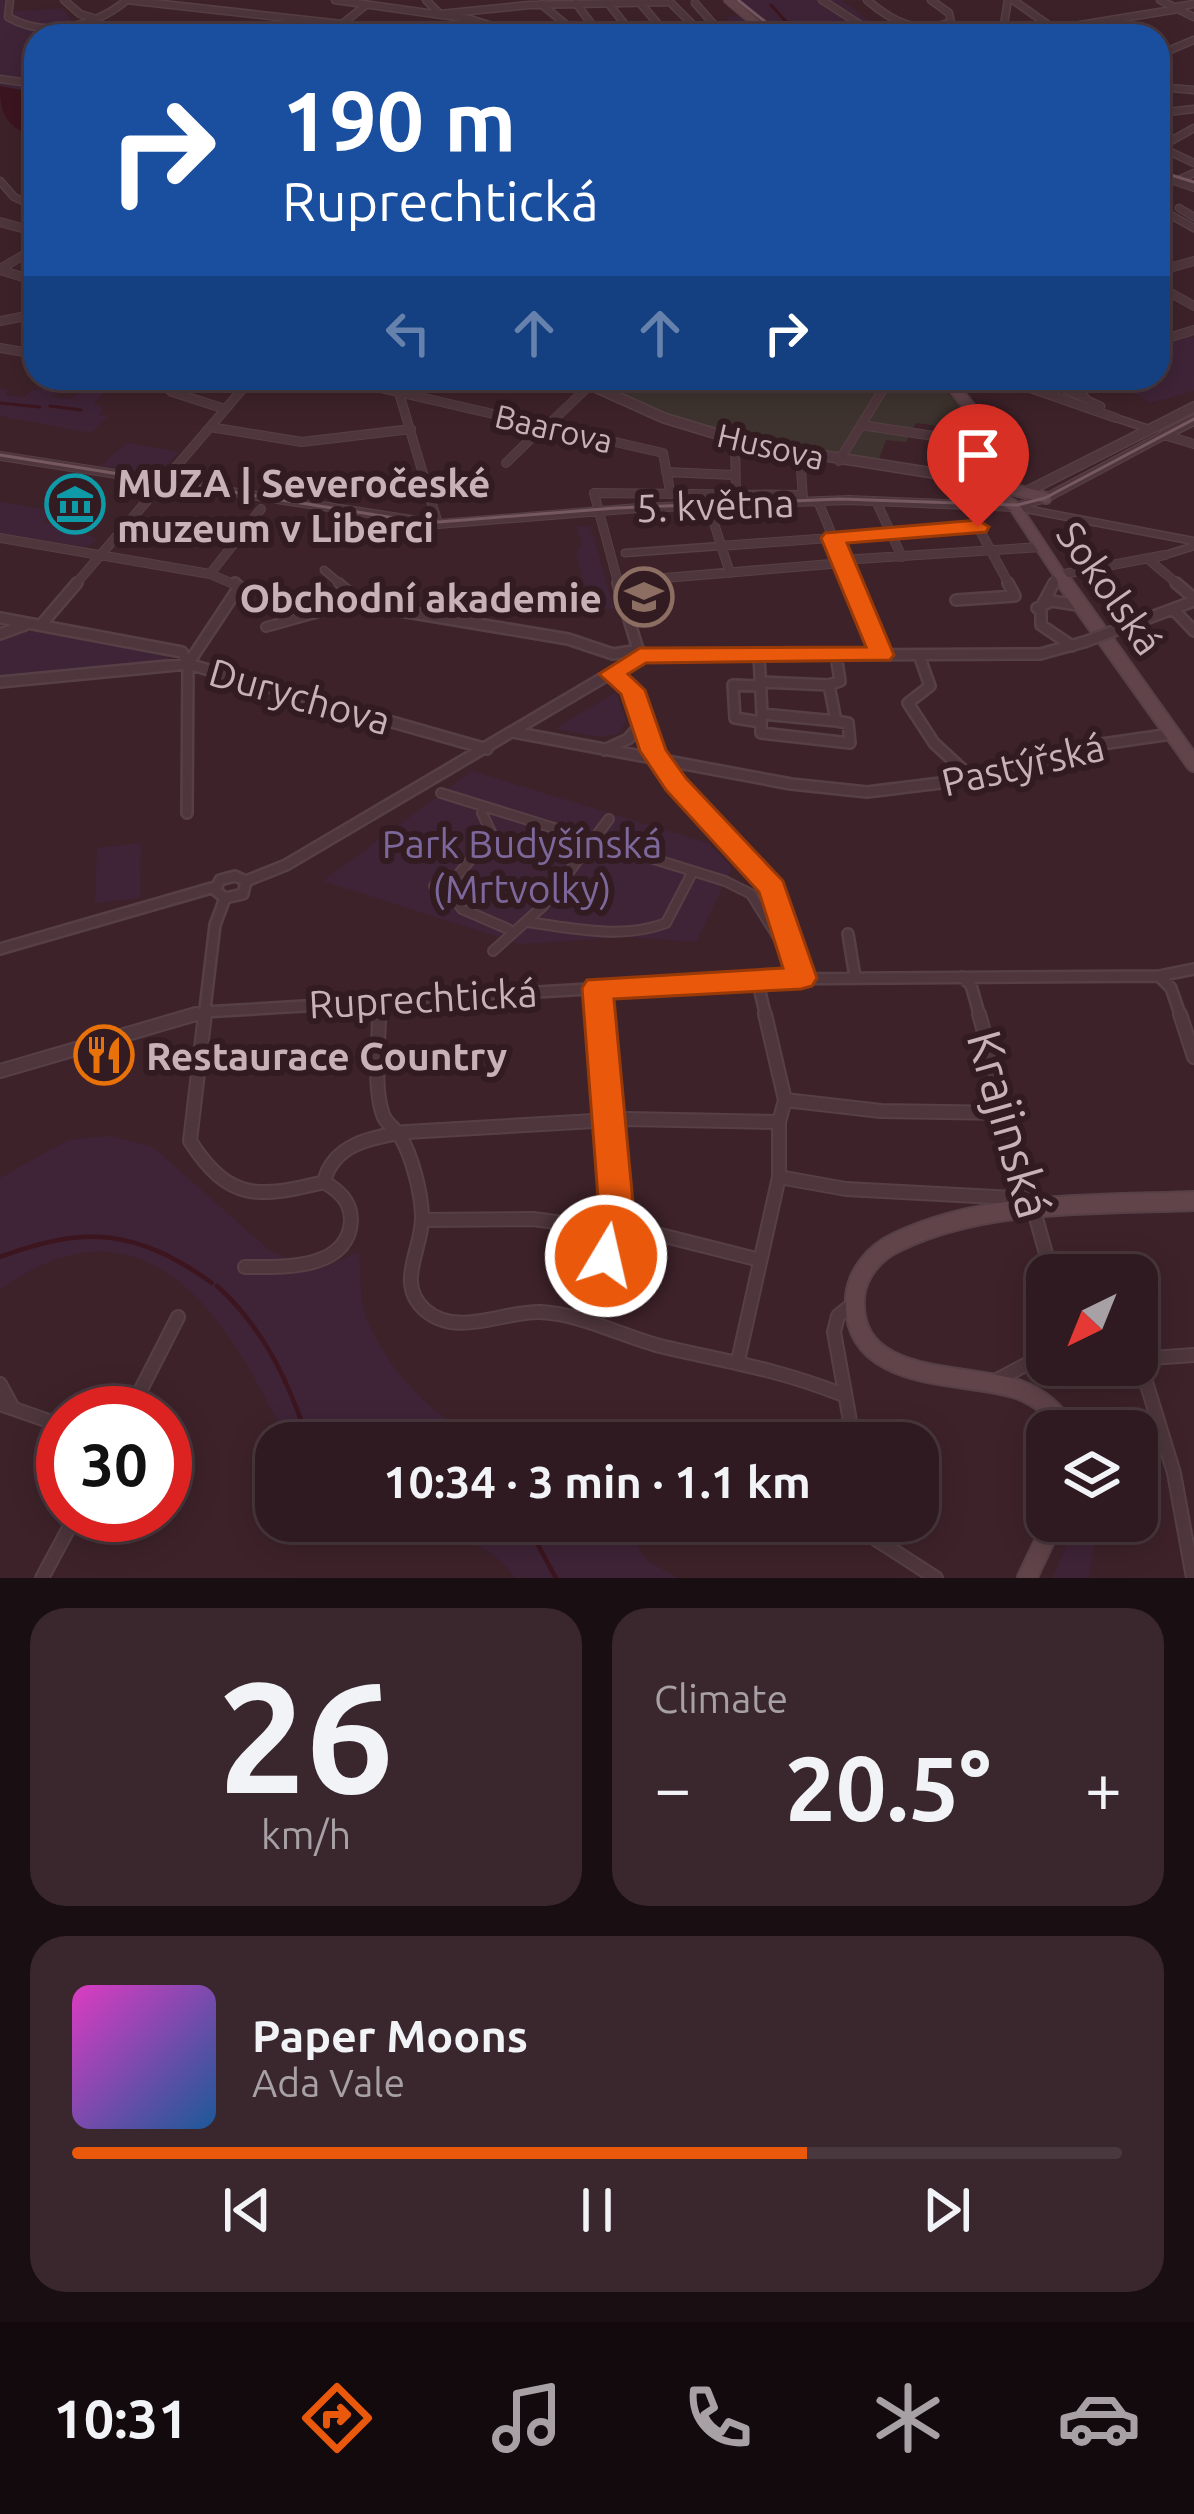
<!DOCTYPE html>
<meta charset="utf-8">
<style>
:root{--surface:#2e1a20;--page:#3a272d;--text:#f1f3f6;--muted:#a7a1a5;--line:#49383e;--accent:#ea580c}
body{margin:0;font-family:Ubuntu,sans-serif;background:var(--page);color:var(--text);height:100vh;display:flex;flex-direction:column;font-size:45px;white-space:nowrap}
*{box-sizing:border-box;margin:0}
p{font-size:39px;color:var(--muted)}
.icon{flex:none;width:66px;height:66px;fill:none;stroke:currentColor;stroke-width:2;stroke-linecap:round;stroke-linejoin:round}
.map{position:relative;height:1578px;overflow:hidden}
.sheet{display:flex;flex-direction:column;gap:30px;padding:30px;background:#190e12;flex:1}
.sheet>*{flex:none}
.top-card{position:absolute;left:24px;top:24px;width:1146px;height:366px;border-radius:36px;box-shadow:0 6px 30px #0003,0 0 0 3px var(--line);background:#1a4fa0;color:#fff;overflow:hidden}
.needle{width:78px;rotate:223deg}
.fabs{position:absolute;left:1026px;top:1254px;display:grid;gap:24px}
.fabs a{display:grid;place-items:center;width:132px;height:132px;border-radius:24px;background:var(--surface);box-shadow:0 6px 30px #0003,0 0 0 3px var(--line);font-size:60px}
.speed{position:absolute;left:36px;top:1386px;display:flex;gap:24px;font-size:60px;font-weight:700;text-align:center}
.speed>*{display:grid;place-content:center;width:156px;height:156px;border-radius:50%;background:var(--surface);box-shadow:0 6px 30px #0003,0 0 0 3px var(--line);line-height:1}
.speed .limit{border:18px solid #d22;background:#fff;color:#111}
.pin{position:absolute;display:grid;place-items:center;width:102px;height:102px;color:#fff;margin:-123px -51px;border-radius:50% 50% 50% 0;rotate:-45deg;box-shadow:0 0 12px #0007}
.pin .icon{rotate:45deg}
.me{position:absolute;width:132px;margin:-66px;rotate:9deg;stroke-linejoin:round;filter:drop-shadow(0 0 9px #0008)}
.turn{display:flex;align-items:center;gap:42px;height:252px;padding:0 60px;font-size:54px}
.turn .icon{width:156px;height:156px;stroke-width:2.5}
.turn b{display:block;font-size:84px;line-height:102px}
.lanes{display:flex;align-items:center;height:114px;padding:0 60px;background:#0003;justify-content:center;gap:60px;direction:ltr}
.lanes .off{opacity:.35}
.big{font-size:90px;font-weight:700;line-height:1.1}
.sheet .card{flex:1;display:flex;flex-direction:column;justify-content:center;gap:18px;min-width:0;padding:0 42px;border-radius:36px;background:var(--page)}
.sheet .dial{align-items:center;gap:0}
.dial b{font-size:156px;line-height:1}
.song{display:flex;align-items:center;gap:36px}
.cover{width:144px;height:144px;border-radius:18px;background:linear-gradient(135deg,hsl(310 70% 55%),hsl(210 70% 35%))}
.played{height:12px;border-radius:6px;background:linear-gradient(90deg,var(--accent) 70%,var(--line) 70%)}
.keys{display:flex;justify-content:space-around;direction:ltr}
.heat{display:flex;justify-content:space-between;align-items:center;font-size:66px;direction:ltr}
.sheet .tiles{flex:1;display:grid;gap:30px;grid-template-columns:1fr 1fr}
.card:last-child{grid-column:span 2}
.trip{position:absolute;left:255px;top:1422px;width:684px;height:120px;border-radius:36px;background:var(--surface);box-shadow:0 6px 30px #0003,0 0 0 3px var(--line);font-weight:700;line-height:120px;text-align:center}
.dock{display:flex;height:192px;justify-content:space-around;align-items:center;background:#120a0d;color:var(--muted)}
.dock .icon{width:84px;height:84px}
.dock .active{color:var(--accent)}
.dock b{font-size:54px;color:var(--text)}
.map>svg:first-child{display:block}
.medical{fill:#3e332f}
.green{fill:#3f2437}
.water{fill:#3c151f}
.lines{fill:none;stroke-linecap:round;stroke-linejoin:round}
.stream-far1{stroke:#3c151f;stroke-width:3}
.stream{stroke:#3c151f;stroke-width:4.5}
.pedestrian-far1-casing{stroke:#564045;stroke-width:9}
.pedestrian-casing{stroke:#564045;stroke-width:12}
.minor-far3-casing{stroke:#564045;stroke-width:9}
.minor-far2-casing{stroke:#564045;stroke-width:10}
.minor-far1-casing{stroke:#564045;stroke-width:14}
.minor-casing{stroke:#564045;stroke-width:16}
.tertiary-far1-casing{stroke:#564045;stroke-width:10}
.tertiary-casing{stroke:#564045;stroke-width:12}
.secondary-far3-casing{stroke:#564045;stroke-width:10}
.secondary-far2-casing{stroke:#564045;stroke-width:14}
.secondary-far1-casing{stroke:#564045;stroke-width:18}
.secondary-casing{stroke:#564045;stroke-width:22}
.pedestrian-far1{stroke:#4e363c;stroke-width:6}
.pedestrian{stroke:#4e363c;stroke-width:8}
.minor-far3{stroke:#4e363c;stroke-width:6}
.minor-far2{stroke:#4e363c;stroke-width:8}
.minor-far1{stroke:#4e363c;stroke-width:9}
.minor{stroke:#4e363c;stroke-width:12}
.tertiary-far1{stroke:#4e363c;stroke-width:8}
.tertiary{stroke:#4e363c;stroke-width:9}
.secondary-far3{stroke:#61444a;stroke-width:8}
.secondary-far2{stroke:#61444a;stroke-width:10}
.secondary-far1{stroke:#61444a;stroke-width:14}
.secondary{stroke:#61444a;stroke-width:18}
.tram{stroke:#755860;stroke-width:3}
.minor-bridge-casing{stroke:#564045;stroke-width:14;stroke-linecap:butt}
.minor-bridge{stroke:#4e363c;stroke-width:9}
.route{fill:#ea580c;stroke:#983908;stroke-width:3}
.labels{text-anchor:middle;dominant-baseline:central;stroke-width:12;stroke-linejoin:round;paint-order:stroke}
.far-street-label{font-size:33px;fill:#c9b2b7;stroke:#321c21}
.poi-label{font-size:39px;font-weight:bold;fill:#c9b2b7;stroke:#321c21;text-anchor:start}
.street-label{font-size:39px;fill:#c9b2b7;stroke:#321c21}
.park-label{font-size:39px;fill:#7c689b;stroke:#321c21}
.near-street-label{font-size:48px;fill:#c9b2b7;stroke:#321c21}
</style>
<div class="map">
<svg width="1194" height="1578" viewBox="0 0 1194 1578">
<rect width="100%" height="100%" fill="#3e222a"/>
<path class="medical" d="M 587,378 L 933,378 L 963,409 L 973,431 L 916,423 L 906,442 L 886,440 L 877,464 L 852,460 L 680,420 Z"/>
<path class="green" d="M 0,0 L 10,0 L 11,12 L 62,8 L 72,21 L 183,31 L 196,20 L 347,36 L 36,36 L 36,93 L 0,86 Z
M 723,0 L 841,0 L 890,36 L 742,36 L 725,17 L 743,14 Z
M 1189,334 L 1194,338 L 1194,391 L 1150,403 L 1123,385 L 1131,382 L 1126,378 L 1158,378 L 1158,343 Z
M 59,388 L 52,397 L 72,399 L 81,390 L 102,393 L 94,404 L 104,408 L 98,415 L 108,416 L 91,433 L 0,416 L 0,389 L 9,389 L 5,395 L 25,397 L 32,390 Z
M 126,443 L 179,452 L 157,475 L 101,466 Z
M 0,502 L 52,511 L 44,522 L 98,538 L 88,547 L 0,533 Z
M 590,526 L 614,608 L 592,610 L 576,555 L 582,544 L 576,527 Z
M 33,630 L 167,654 L 169,663 L 0,680 L 0,639 Z
M 616,692 L 626,721 L 619,733 L 601,737 L 555,729 Z
M 472,771 L 708,843 L 732,868 L 696,942 L 627,937 L 520,944 L 323,881 Z
M 141,843 L 140,898 L 95,903 L 97,848 Z
M 109,1136 L 153,1147 L 269,1250 L 315,1271 L 359,1252 C 361,1272 359,1299 366,1318 C 390,1374 433,1418 488,1443 L 288,1443 C 231,1323 148,1182 0,1290 L 0,1178 L 68,1140 Z
M 346,1521 L 619,1521 L 648,1561 L 678,1578 L 515,1578 C 478,1524 405,1530 346,1521 Z
M 1077,1521 L 1121,1521 L 1125,1541 L 1095,1537 L 1089,1578 L 1052,1578 Z"/>
<path class="water" d="M 0,86 L 36,93 L 36,139 C 7,125 0,118 0,86 Z"/>
<g class="lines">
<path class="stream-far1" d="M 771,5 L 799,36
M 0,403 L 40,407
M 50,406 L 81,410"/>
<path class="stream" d="M 0,1257 C 86,1225 136,1229 212,1283
M 217,1286 C 265,1329 289,1383 309,1443
M 511,1521 L 533,1536 L 556,1578"/>
<defs>
<path id="pedestrian-far1" d="M 1039,378 L 1101,406 L 1096,411
M 1075,378 L 1085,397
M 1116,418 L 1149,429
M 1015,507 L 1194,541
M 625,553 L 720,546
M 1165,555 L 1194,546
M 324,570 L 343,586"/>
<path id="pedestrian" d="M 339,583 L 365,605
M 266,627 L 331,609 L 350,595
M 441,793 L 725,881 L 751,894 L 779,939
M 434,886 L 447,888
M 447,888 L 492,834 L 482,813 L 484,807
M 447,888 L 462,909 L 508,929
M 527,922 C 573,928 622,940 666,923 L 693,871
M 493,951 L 543,906 L 609,819"/>
<path id="minor-far3" d="M 10,0 L 8,17 C 46,39 94,27 127,0
M 64,0 L 80,14 L 97,19
M 127,0 L 342,24 L 366,5
M 335,0 L 470,19 L 525,36
M 426,0 L 440,14
M 822,0 L 867,29 L 891,36
M 867,0 C 893,22 917,35 951,22 L 949,13 L 931,0
M 1013,0 L 1064,36
M 1160,0 L 1194,17
M 576,3 L 600,36
M 608,3 L 634,36
M 695,3 L 724,36
M 541,4 L 580,36
M 641,4 L 668,36
M 1175,7 L 1194,4
M 440,14 L 529,5 L 670,2 L 704,36
M 1080,25 L 1178,9
M 945,26 L 986,36
M 1002,36 L 1008,0
M 1158,55 L 1194,40
M 0,79 L 36,84
M 1158,87 L 1194,90
M 1158,113 L 1194,109
M 1160,147 L 1194,128
M 1160,147 L 1194,163
M 1178,180 L 1194,173
M 0,181 L 14,197 L 36,207
M 1158,208 L 1194,228
M 1179,208 L 1194,217
M 1158,232 L 1167,236
M 24,255 L 36,248"/>
<path id="minor-far2" d="M 0,269 L 29,252
M 0,270 L 36,281
M 1158,271 L 1194,261
M 1158,286 L 1194,306
M 0,321 L 36,314
M 1158,341 L 1194,330
M 0,348 L 36,354
M 154,378 L 172,392 L 225,409
M 337,378 L 663,453 L 670,491
M 1001,378 L 1116,418
M 399,393 L 438,524
M 399,393 L 418,378
M 861,425 L 980,443
M 547,426 L 590,385
M 210,427 L 302,442 L 411,429
M 1164,435 L 1194,444
M 735,438 L 736,493
M 800,452 L 803,500
M 0,456 L 438,524 L 638,508 L 849,500 L 1015,507 L 1046,498 L 1164,435
M 839,461 L 890,378
M 506,463 L 544,426
M 666,472 L 733,475
M 818,501 L 853,586
M 876,501 L 902,557
M 978,506 L 978,527 L 1010,586
M 709,508 L 730,573
M 0,538 L 210,574 L 238,586
M 720,546 L 978,527
M 1148,559 L 1180,586
M 842,560 L 1041,547
M 210,574 L 261,509
M 617,582 L 843,563
M 74,586 L 252,378
M 619,586 L 594,493 L 801,495
M 1051,586 L 1059,575 L 1165,555"/>
<path id="minor-far1" d="M 618,583 L 640,656
M 852,583 L 882,655
M 1054,583 L 1041,607 L 1041,625 L 1072,646
M 1176,583 L 1194,598
M 956,600 L 1015,596 L 1008,583
M 365,605 L 568,639 L 613,654 L 639,650
M 1037,608 L 1052,601 L 1077,605
M 1173,609 L 1194,631
M 0,618 L 182,652 L 188,664
M 41,625 L 77,583
M 1111,632 L 1194,601
M 0,634 L 25,625
M 759,655 L 762,714 L 836,721 L 829,685 L 840,681 L 836,655
M 919,655 L 930,686 L 908,703 L 934,743 L 974,780
M 640,656 L 1040,654 L 1084,642
M 612,674 L 632,690 L 653,751 L 676,784 L 773,888 L 801,978
M 0,682 L 188,664 L 487,749
M 761,682 L 829,685
M 758,686 L 733,685 L 735,718 L 761,722 L 762,716
M 761,722 L 761,733 L 850,743 L 848,723 L 836,721
M 513,732 L 791,784 L 867,792 L 1006,775 L 1102,744 L 1171,734
M 604,750 L 628,739 L 643,722
M 187,813 L 188,664 L 239,587 L 235,583
M 225,898 L 215,890 L 220,880 L 235,876 L 246,881 L 286,865 L 640,656
M 225,898 L 243,894 L 246,881
M 848,934 L 855,977
M 0,949 L 215,887
M 1159,976 L 1171,988 L 1181,1017
M 962,977 L 971,985 L 980,1017
M 757,979 L 766,1017
M 598,988 L 600,1017
M 379,1001 L 379,1017
M 186,1017 L 204,1012 L 757,979 L 1159,976 L 1194,969
M 204,1017 L 215,925 L 225,898"/>
<path id="minor" d="M 205,1014 L 190,1141 C 229,1202 259,1198 324,1182 C 333,1144 372,1137 406,1132 L 628,1119 L 779,1122
M 379,1014 C 379,1045 373,1086 383,1115 C 387,1125 394,1127 400,1136 C 412,1156 421,1191 422,1215 C 424,1247 394,1283 425,1310 C 457,1338 503,1311 540,1312 C 583,1314 623,1337 664,1347 C 729,1362 777,1369 841,1394
M 979,1014 L 1052,1275
M 1180,1014 L 1194,1057
M 0,1071 L 196,1014
M 785,1100 L 881,1111 L 1007,1113
M 779,1177 L 846,1189 L 1030,1199
M 423,1220 L 533,1219 L 601,1228 L 617,1224 L 760,1260
M 245,1267 C 281,1267 349,1271 351,1220 C 351,1201 339,1191 324,1182
M 854,1303 L 838,1316 L 834,1332 L 854,1443
M 582,1320 L 617,1224 L 600,1014
M 1137,1359 L 1194,1355
M 1139,1359 L 1174,1473 L 1193,1578
M 738,1361 L 779,1177 L 779,1122 L 785,1100 L 765,1014
M 997,1380 L 1027,1364 L 1047,1362
M 0,1384 L 13,1408
M 0,1404 L 63,1426
M 129,1413 L 178,1317
M 870,1521 L 874,1538 L 936,1578
M 42,1578 L 76,1515"/>
<path id="tertiary-far1" d="M 1158,175 L 1194,187
M 0,222 L 36,232"/>
<path id="tertiary" d="M 575,378 L 664,418 L 750,444 L 977,480
M 1164,435 L 1194,420
M 1024,493 L 1194,407"/>
<path id="secondary-far3" d="M 728,0 L 771,36"/>
<path id="secondary-far2" d="M 946,378 L 979,419 L 977,480
M 977,480 L 1046,498
M 980,485 L 1015,507
M 1015,507 L 1067,586"/>
<path id="secondary-far1" d="M 1065,583 L 1194,764"/>
<path id="secondary" d="M 1068,1431 C 1057,1413 1041,1398 1020,1390 C 968,1371 849,1387 855,1297 C 857,1273 875,1252 897,1242 C 986,1199 1098,1205 1194,1201
M 1027,1578 L 1054,1521"/>
</defs>
<use href="#pedestrian-far1" class="pedestrian-far1-casing"/>
<use href="#pedestrian" class="pedestrian-casing"/>
<use href="#minor-far3" class="minor-far3-casing"/>
<use href="#minor-far2" class="minor-far2-casing"/>
<use href="#minor-far1" class="minor-far1-casing"/>
<use href="#minor" class="minor-casing"/>
<use href="#tertiary-far1" class="tertiary-far1-casing"/>
<use href="#tertiary" class="tertiary-casing"/>
<use href="#secondary-far3" class="secondary-far3-casing"/>
<use href="#secondary-far2" class="secondary-far2-casing"/>
<use href="#secondary-far1" class="secondary-far1-casing"/>
<use href="#secondary" class="secondary-casing"/>
<use href="#pedestrian-far1" class="pedestrian-far1"/>
<use href="#pedestrian" class="pedestrian"/>
<use href="#minor-far3" class="minor-far3"/>
<use href="#minor-far2" class="minor-far2"/>
<use href="#minor-far1" class="minor-far1"/>
<use href="#minor" class="minor"/>
<use href="#tertiary-far1" class="tertiary-far1"/>
<use href="#tertiary" class="tertiary"/>
<use href="#secondary-far3" class="secondary-far3"/>
<use href="#secondary-far2" class="secondary-far2"/>
<use href="#secondary-far1" class="secondary-far1"/>
<use href="#secondary" class="secondary"/>
<path class="tram" d="M 738,0 L 783,36
M 1158,171 L 1194,182
M 0,455 L 426,523 L 616,508 L 840,499 L 1017,505 L 1045,498 L 1194,419"/>
<defs>
<path id="minor-bridge" d="M 1084,642 L 1111,632"/>
</defs>
<use href="#minor-bridge" class="minor-bridge-casing"/>
<use href="#minor-bridge" class="minor-bridge"/>
</g>
<path class="route" d="M 978,520 L 989,527 L 986,532 L 847,543 L 894,655 L 890,660 L 646,663 L 628,674 L 645,690 L 666,750 L 686,778 L 783,881 L 817,978 L 812,986 L 801,989 L 614,999 L 635,1224 L 618,1267 L 606,1271 L 593,1267 L 588,1256 L 600,1224 L 582,988 L 587,980 L 783,968 L 759,892 L 666,790 L 640,751 L 621,694 L 599,674 L 640,648 L 866,647 L 821,538 L 825,533 Z"/>
<defs>
<symbol id="museum-ring" viewBox="-11 -11 22 22"><circle r="9.5" fill="#321c21" stroke="#0f9aa8" stroke-width="1.5"/><path d="M0-6L6-3V-2H-6V-3ZM-5-1h2V3h-2ZM-1-1h2V3h-2ZM3-1h2V3H3ZM-6 4H6V6H-6Z" fill="#0f9aa8"/></symbol>
<symbol id="university-ring" viewBox="-11 -11 22 22"><circle r="9.5" fill="#321c21" stroke="#8d6e63" stroke-width="1.5"/><path d="M0-5L7-2L0 1L-7-2ZM-4 1L0 2.5L4 1V4Q0 6-4 4Z" fill="#8d6e63"/></symbol>
<symbol id="restaurant-ring" viewBox="-11 -11 22 22"><circle r="9.5" fill="#321c21" stroke="#e8710a" stroke-width="1.5"/><path d="M-5-6h1v4h1v-4h1v4h1v-4h1v5L-1.5 .5V6h-2V.5L-5-1ZM5-6V6H3V1.5H1.5Q1.5-4 5-6Z" fill="#e8710a"/></symbol>
</defs>
<g fill-rule="evenodd">
<use href="#museum-ring" x="42" y="471" width="66" height="66"/>
<use href="#university-ring" x="611" y="564" width="66" height="66"/>
<use href="#restaurant-ring" x="71" y="1022" width="66" height="66"/>
</g>
<g class="labels">
<g class="far-street-label">
<text transform="translate(554 428) rotate(13)">Baarova</text>
<text transform="translate(771 446) rotate(13)">Husova</text>
</g>
<g class="poi-label">
<text x="117" y="482">MUZA | Severočeské<tspan x="117" dy="45">muzeum v Liberci</tspan></text>
<text x="602" y="597" text-anchor="end">Obchodní akademie</text>
<text x="146" y="1055">Restaurace Country</text>
</g>
<g class="street-label">
<text transform="translate(715 505) rotate(-2)">5. května</text>
<text transform="translate(1110 588) rotate(55)">Sokolská</text>
<text transform="translate(300 696) rotate(16)">Durychova</text>
<text transform="translate(1023 764) rotate(-13)">Pastýřská</text>
<text transform="translate(423 998) rotate(-3)">Ruprechtická</text>
</g>
<g class="park-label">
<text x="522" y="843">Park Budyšínská<tspan x="522" dy="45">(Mrtvolky)</tspan></text>
</g>
<g class="near-street-label">
<text transform="translate(1010 1124) rotate(74)">Krajinská</text>
</g>
</g>
</svg>
<div class="fabs">
<a><svg class="needle" viewBox="-14 -14 28 28"><path d="M0-13l5 13h-10z" fill="#e53935"/><path d="M0 13l5-13h-10z" fill="#a7a1a5"/></svg></a>
<a><svg class="icon" aria-label="layers" viewBox="0 0 24 24"><path d="M12 4l9 5-9 5-9-5zM3 14l9 5 9-5"/></svg></a>
</div>
<div class="speed"><div class="limit">30</div></div>
<div class="pin" style="left:978px;top:527px;background:#d93025"><svg class="icon" aria-label="arrive" viewBox="0 0 24 24"><path d="M6 21V4h12l-3 4 3 4H6"/></svg></div>
<svg class="me" style="left:606px;top:1256px" viewBox="-20 -20 40 40"><circle r="17" fill="#ea580c" stroke="#fff" stroke-width="3"/><path d="M0-11L8 9 0 5-8 9z" fill="#fff"/></svg>
<div class="trip">10:34 · 3 min · 1.1 km</div>
<div class="top-card">
<div class="turn"><svg class="icon" aria-label="right" viewBox="0 0 24 24"><path d="M7 20v-9h11M14 6l5 5-5 5"/></svg><div><b>190 m</b>Ruprechtická</div></div>
<div class="lanes"><svg class="icon off" aria-label="left" viewBox="0 0 24 24"><path d="M17 20v-9H6M10 6l-5 5 5 5"/></svg><svg class="icon off" aria-label="ahead" viewBox="0 0 24 24"><path d="M12 20V5M6 11l6-6 6 6"/></svg><svg class="icon off" aria-label="ahead" viewBox="0 0 24 24"><path d="M12 20V5M6 11l6-6 6 6"/></svg><svg class="icon" aria-label="right" viewBox="0 0 24 24"><path d="M7 20v-9h11M14 6l5 5-5 5"/></svg></div>
</div>
</div>
<section class="sheet">
<div class="tiles">
<div class="card dial"><b>26</b><p>km/h</p></div>
<div class="card"><p>Climate</p>
<div class="heat"><a>−</a><b class="big">20.5°</b><a>+</a></div>
</div>
<div class="card">
<div class="song"><i class="cover"></i><div><b>Paper Moons</b><p>Ada Vale</p></div></div>
<div class="played"></div>
<div class="keys"><svg class="icon" aria-label="previous" viewBox="0 0 24 24"><path d="M18 5L8 12l10 7zM5 5v14"/></svg><svg class="icon" aria-label="pause" viewBox="0 0 24 24"><path d="M8 5v14M16 5v14"/></svg><svg class="icon" aria-label="next" viewBox="0 0 24 24"><path d="M6 5l10 7-10 7zM19 5v14"/></svg></div>
</div>
</div>
</section>
<nav class="dock">
<b>10:31</b>
<svg class="icon active" aria-label="directions" viewBox="0 0 24 24"><path d="M12 3l9 9-9 9-9-9zM9 14v-3h6M13 9l2 2-2 2"/></svg>
<svg class="icon" aria-label="music" viewBox="0 0 24 24"><path d="M9 18V5l10-2v13"/><circle cx="6" cy="18" r="3"/><circle cx="16" cy="16" r="3"/></svg>
<svg class="icon" aria-label="phone" viewBox="0 0 24 24"><path d="M5 4h4l2 5-3 2q2 4 5 5l2-3 5 2v4C11 20 4 13 5 4z"/></svg>
<svg class="icon" aria-label="climate" viewBox="0 0 24 24"><path d="M12 3v18M4 7l16 10M4 17L20 7"/></svg>
<svg class="icon" aria-label="car" viewBox="0 0 24 24"><path d="M5 17H2v-5l4-1 3-4h7l3 4 3 1v5h-3M9 17h6M6 11h13"/><circle cx="7" cy="17" r="2"/><circle cx="17" cy="17" r="2"/></svg>
</nav>
